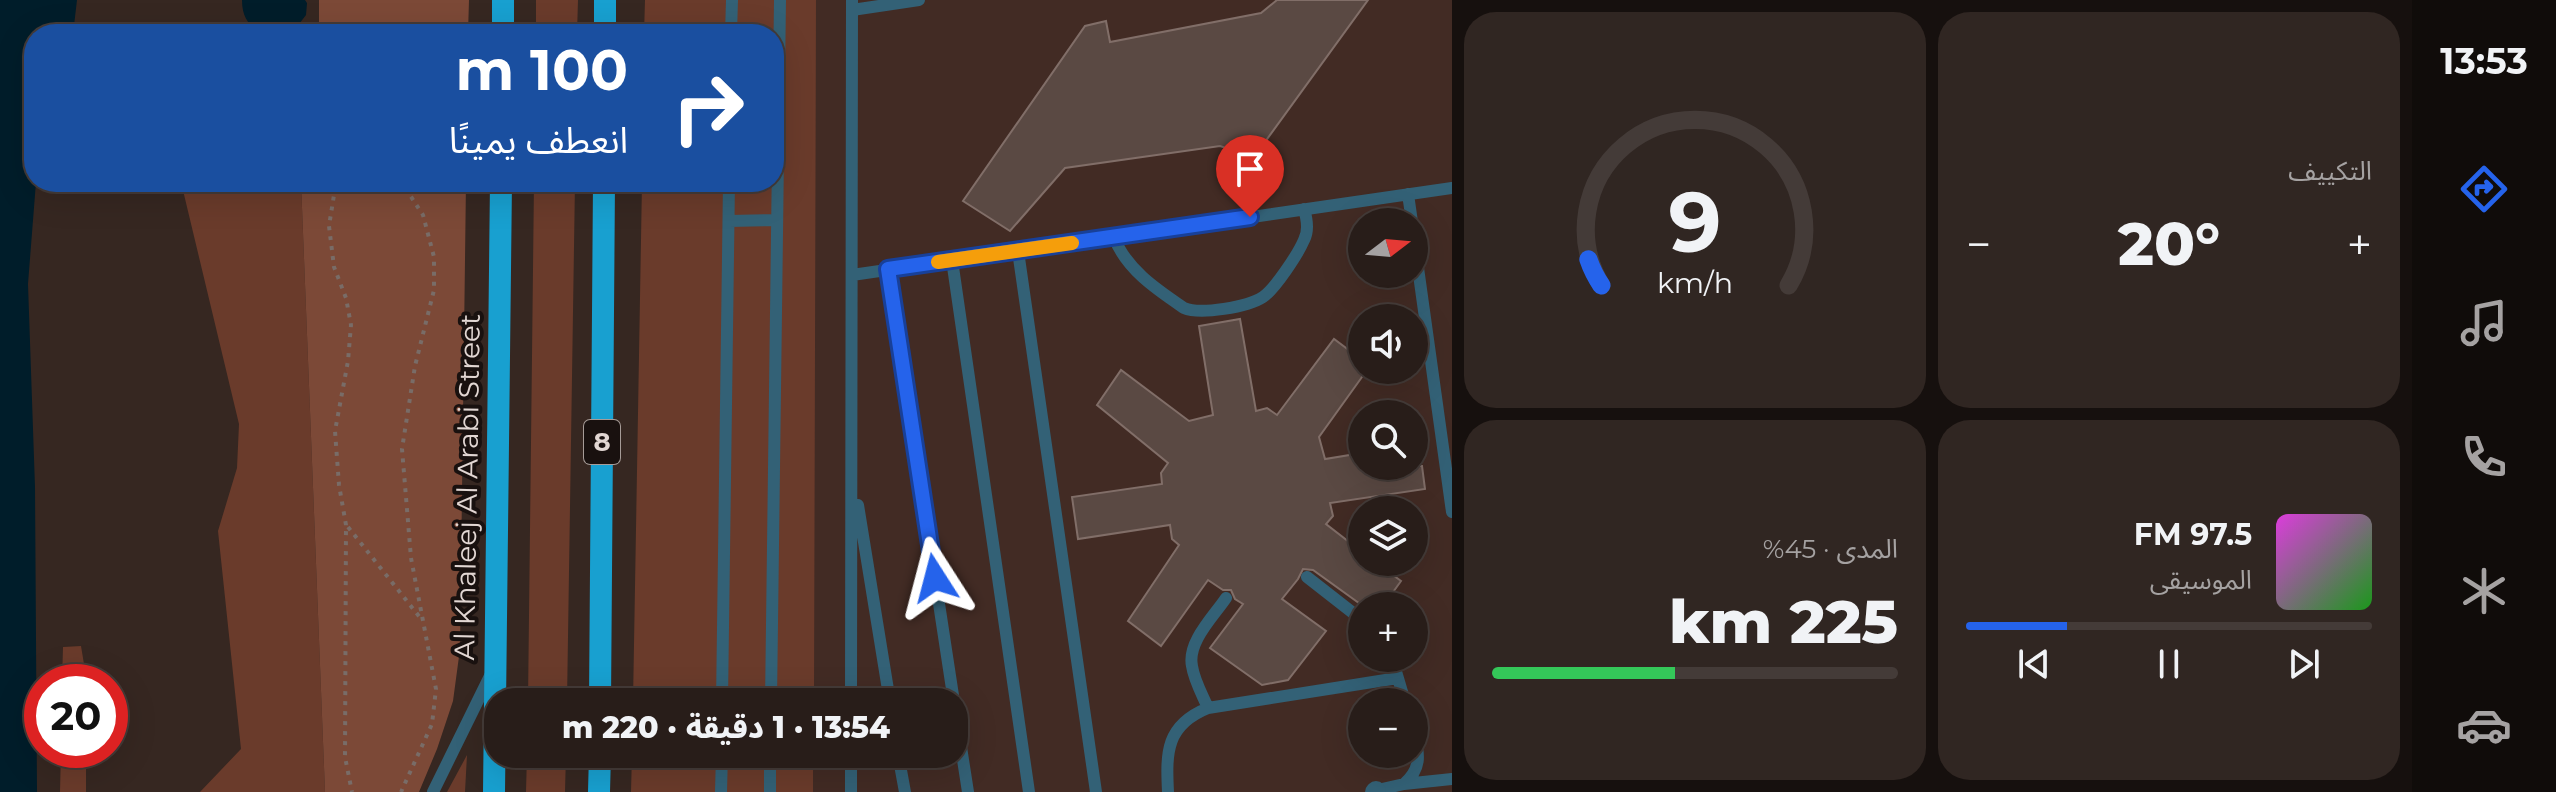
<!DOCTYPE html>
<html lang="ar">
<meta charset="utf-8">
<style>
:root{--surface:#281d19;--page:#302622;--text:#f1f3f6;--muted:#a5a2a2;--line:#443b38;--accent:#2563eb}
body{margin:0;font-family:Montserrat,"Noto Sans Arabic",sans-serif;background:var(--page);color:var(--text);direction:rtl;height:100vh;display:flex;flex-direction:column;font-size:30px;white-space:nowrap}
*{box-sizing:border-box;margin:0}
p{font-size:26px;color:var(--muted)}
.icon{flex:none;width:44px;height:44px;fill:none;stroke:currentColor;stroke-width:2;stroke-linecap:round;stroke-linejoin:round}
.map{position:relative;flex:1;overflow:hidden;direction:ltr}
.side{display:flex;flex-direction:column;gap:12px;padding:12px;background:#16100e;width:960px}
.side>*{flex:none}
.guide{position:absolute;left:24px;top:24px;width:760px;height:168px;border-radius:32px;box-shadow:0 8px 32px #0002,0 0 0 2px var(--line);direction:rtl;background:#1a4fa0;color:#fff;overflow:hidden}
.needle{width:52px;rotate:74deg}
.controls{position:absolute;left:1348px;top:208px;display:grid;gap:16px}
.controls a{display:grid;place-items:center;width:80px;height:80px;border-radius:50%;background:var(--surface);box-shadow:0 8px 32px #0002,0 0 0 2px var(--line);font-size:40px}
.speed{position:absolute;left:24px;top:664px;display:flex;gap:16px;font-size:40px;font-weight:700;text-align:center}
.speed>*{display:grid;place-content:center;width:104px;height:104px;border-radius:50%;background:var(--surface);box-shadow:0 8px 32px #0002,0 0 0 2px var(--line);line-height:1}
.speed .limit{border:12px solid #d22;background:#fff;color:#111}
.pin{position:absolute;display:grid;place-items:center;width:68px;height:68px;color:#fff;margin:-82px -34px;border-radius:50% 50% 50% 0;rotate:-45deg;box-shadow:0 0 8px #0007}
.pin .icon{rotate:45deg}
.me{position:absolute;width:88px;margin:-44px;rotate:351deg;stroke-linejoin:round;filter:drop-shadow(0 0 6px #0008)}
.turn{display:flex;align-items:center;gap:28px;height:168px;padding:0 24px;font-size:36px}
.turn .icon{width:104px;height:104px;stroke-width:2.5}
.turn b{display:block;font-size:56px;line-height:68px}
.big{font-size:60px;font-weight:800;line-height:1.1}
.side .tile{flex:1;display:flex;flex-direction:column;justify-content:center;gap:12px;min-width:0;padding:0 28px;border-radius:32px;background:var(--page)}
.side .dial{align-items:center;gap:0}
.dial svg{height:208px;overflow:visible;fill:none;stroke:var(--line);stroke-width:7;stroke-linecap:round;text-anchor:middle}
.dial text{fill:var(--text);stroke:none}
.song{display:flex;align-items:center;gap:24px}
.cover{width:96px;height:96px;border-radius:12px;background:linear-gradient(135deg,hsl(300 70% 55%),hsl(120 70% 35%))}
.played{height:8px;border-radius:4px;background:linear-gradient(90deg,var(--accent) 25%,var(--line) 25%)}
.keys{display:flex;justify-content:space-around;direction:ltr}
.heat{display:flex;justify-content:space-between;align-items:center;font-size:44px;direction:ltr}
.charge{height:12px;border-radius:6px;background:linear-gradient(90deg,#34c759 45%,var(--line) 0)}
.side .tiles{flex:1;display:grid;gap:12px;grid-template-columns:repeat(2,1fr)}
.trip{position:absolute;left:484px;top:688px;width:484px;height:80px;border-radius:32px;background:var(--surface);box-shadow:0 8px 32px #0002,0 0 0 2px var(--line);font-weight:800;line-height:80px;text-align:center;direction:rtl}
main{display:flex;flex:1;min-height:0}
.menu{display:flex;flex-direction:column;width:144px;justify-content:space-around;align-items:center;background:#100c0a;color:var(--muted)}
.menu .icon{width:56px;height:56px}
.menu .current{color:var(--accent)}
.menu b{font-size:36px;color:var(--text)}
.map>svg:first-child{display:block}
.built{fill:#422b24;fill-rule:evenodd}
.green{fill:#6a3b2b}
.forest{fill:#7c4937}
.water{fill:#001d2a}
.building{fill:#5a4943;stroke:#816e68;stroke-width:2}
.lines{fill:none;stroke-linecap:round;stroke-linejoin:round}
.path{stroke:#796c67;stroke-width:4;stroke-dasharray:4 6;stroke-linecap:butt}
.service{stroke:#336176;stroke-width:12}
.minor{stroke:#336176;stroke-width:20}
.trunk{stroke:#18a0d0;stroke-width:22}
.route-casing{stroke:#184099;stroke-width:20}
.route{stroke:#2563eb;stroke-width:14}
.slow{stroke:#f59e0b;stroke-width:14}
.labels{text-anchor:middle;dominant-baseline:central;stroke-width:8;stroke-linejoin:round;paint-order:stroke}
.shield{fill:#19110f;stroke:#a69c98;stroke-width:2}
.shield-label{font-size:26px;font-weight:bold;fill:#e2d7d3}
.street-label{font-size:28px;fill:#e2d7d3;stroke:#19110f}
</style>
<main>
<nav class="menu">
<b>13:53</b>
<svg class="icon current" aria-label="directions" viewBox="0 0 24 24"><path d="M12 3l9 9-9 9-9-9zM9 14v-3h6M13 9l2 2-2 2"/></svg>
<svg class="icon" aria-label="music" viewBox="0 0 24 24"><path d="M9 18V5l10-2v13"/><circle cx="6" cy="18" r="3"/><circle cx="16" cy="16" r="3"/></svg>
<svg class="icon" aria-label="phone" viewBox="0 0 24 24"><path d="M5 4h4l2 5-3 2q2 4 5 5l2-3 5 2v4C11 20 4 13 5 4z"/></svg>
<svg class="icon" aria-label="climate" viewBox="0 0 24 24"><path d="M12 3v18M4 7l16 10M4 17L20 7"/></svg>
<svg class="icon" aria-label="car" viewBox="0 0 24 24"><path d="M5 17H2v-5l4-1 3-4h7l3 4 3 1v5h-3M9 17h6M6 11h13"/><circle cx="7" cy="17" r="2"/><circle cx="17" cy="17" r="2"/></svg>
</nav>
<section class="side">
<div class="tiles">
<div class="tile"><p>التكييف</p>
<div class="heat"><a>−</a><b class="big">20°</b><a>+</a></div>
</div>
<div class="tile dial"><svg viewBox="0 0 100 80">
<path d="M14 69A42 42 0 1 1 86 69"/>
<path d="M14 69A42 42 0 0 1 9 59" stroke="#2563eb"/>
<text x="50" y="56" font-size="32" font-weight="700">9</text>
<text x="50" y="72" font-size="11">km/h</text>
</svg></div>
<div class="tile">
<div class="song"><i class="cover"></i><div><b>97.5 FM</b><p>الموسيقى</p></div></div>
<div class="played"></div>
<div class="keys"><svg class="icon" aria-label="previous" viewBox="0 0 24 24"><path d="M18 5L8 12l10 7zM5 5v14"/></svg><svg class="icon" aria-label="pause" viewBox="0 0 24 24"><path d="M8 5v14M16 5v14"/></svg><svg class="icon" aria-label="next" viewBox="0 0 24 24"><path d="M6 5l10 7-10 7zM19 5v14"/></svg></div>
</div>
<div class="tile"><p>المدى · 45%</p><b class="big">225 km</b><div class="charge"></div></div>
</div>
</section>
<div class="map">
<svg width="1452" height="792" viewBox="0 0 1452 792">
<rect width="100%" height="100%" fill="#362721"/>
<path class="built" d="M 721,0 L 1452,0 L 1452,792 L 695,792 L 696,754 L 954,754 L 954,702 L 697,702 L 774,182 L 774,34 ZM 1362,222 L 1414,222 L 1414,274 L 1362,274 ZM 1362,318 L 1414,318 L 1414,370 L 1362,370 ZM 1362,414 L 1414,414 L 1414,466 L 1362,466 ZM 1362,510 L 1414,510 L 1414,562 L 1362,562 ZM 1362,606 L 1414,606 L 1414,658 L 1362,658 ZM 1362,702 L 1414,702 L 1414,754 L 1362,754 Z"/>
<path class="green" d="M 536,0 L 578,0 L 577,34 L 536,34 Z
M 645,0 L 816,0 L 814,702 L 633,702 L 642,182 L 774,182 L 774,34 L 644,34 Z
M 181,182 L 301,182 L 325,792 L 200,792 L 241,749 L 218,531 L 237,468 L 239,424 Z
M 534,182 L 575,182 L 567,702 L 528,702 Z
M 81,646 L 87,682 L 62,682 L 63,647 Z
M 61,750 L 86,750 L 86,792 L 60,792 Z
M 527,754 L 566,754 L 565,792 L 526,792 Z
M 632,754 L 813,754 L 813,792 L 631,792 Z
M 467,755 L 465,792 L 447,792 Z"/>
<path class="forest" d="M 319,0 L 469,0 L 468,34 L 319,34 Z
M 301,182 L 466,182 L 460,649 L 453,701 L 437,749 L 419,792 L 325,792 Z"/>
<path class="water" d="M 0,0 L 77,0 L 73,34 L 34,34 L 34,182 L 36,182 L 28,284 L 35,487 L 37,792 L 0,792 Z
M 242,0 L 305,0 L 307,3 L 306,15 L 296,28 C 268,34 242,34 242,0 Z"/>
<path class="building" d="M 1277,0 L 1368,0 L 1254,157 L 1220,146 L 1065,168 L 1010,231 L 963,201 L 1085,26 L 1106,21 L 1110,42 L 1261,13 Z
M 1240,319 L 1256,411 L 1267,408 L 1277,415 L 1334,339 L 1362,360 L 1362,377 L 1319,437 L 1325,459 L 1362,453 L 1362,466 L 1422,466 L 1425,489 L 1330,503 L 1333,516 L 1326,524 L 1362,552 L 1362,562 L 1375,562 L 1401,581 L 1383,606 L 1363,606 L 1313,570 L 1303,569 L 1298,579 L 1282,599 L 1326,631 L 1288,680 L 1262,685 L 1210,648 L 1243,604 L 1235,599 L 1231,590 L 1223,590 L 1208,580 L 1161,646 L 1128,621 L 1179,545 L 1172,539 L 1170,525 L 1078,539 L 1072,497 L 1162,484 L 1161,473 L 1168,463 L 1097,405 L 1121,370 L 1189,421 L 1213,415 L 1199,326 Z"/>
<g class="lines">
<path class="path" d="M 347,182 L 334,195 L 329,226 L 334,267 L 346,298 L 351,325 L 348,361 L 335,431 L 339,485 L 346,525 L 345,757 L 352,792
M 398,182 L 404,186 L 423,215 L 434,257 L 434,290 L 415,366 L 402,449 L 411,558 L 436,689 L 432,724 L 401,792
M 348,527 L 422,620"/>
<path class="service" d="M 852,10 L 919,0
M 731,34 L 732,0
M 1408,194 L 1412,222
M 729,221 L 777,220
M 1114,237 C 1126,269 1156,289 1184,308 C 1200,315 1248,307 1263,297 C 1275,289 1298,254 1304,240 C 1309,231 1307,219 1304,209
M 1414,239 L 1452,512
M 1018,251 L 1096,792
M 952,260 L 1029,792
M 888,269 L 954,702
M 852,275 L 1452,188
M 858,505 L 890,702
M 1307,577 L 1362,620
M 1392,658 L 1405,702
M 722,702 L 729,182
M 771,702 L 780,0
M 851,702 L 852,0
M 954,702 L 968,792
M 1208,708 C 1202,694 1194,680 1192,666 C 1187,642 1214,616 1226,598
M 898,754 L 905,792
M 1404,784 C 1421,769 1420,755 1414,735
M 1373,791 L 1404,784 L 1452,779
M 433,792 L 490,676
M 721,792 L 722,754
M 770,792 L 770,754
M 851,792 L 851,754
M 1168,792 C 1166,752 1166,725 1208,708 L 1398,678"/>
<path class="minor" d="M 1375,792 L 1376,791"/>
<path class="trunk" d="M 503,34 L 503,0
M 605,34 L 605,0
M 600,702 L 604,182
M 494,792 L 501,182
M 599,792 L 600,754"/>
</g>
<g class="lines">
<defs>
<path id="route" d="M 935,578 L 888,269 L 1250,217"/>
</defs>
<use href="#route" class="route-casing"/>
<use href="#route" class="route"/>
<path class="slow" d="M 938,262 L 1072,243"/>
</g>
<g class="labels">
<rect class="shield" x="584" y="420" width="36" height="44" rx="6"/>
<g class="shield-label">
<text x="602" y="442">8</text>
</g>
<g class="street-label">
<text transform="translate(467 487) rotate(-89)">Al Khaleej Al Arabi Street</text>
</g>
</g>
</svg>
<div class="controls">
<a><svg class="needle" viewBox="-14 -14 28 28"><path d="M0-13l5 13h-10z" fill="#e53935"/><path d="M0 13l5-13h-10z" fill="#a5a2a2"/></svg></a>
<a><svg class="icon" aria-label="sound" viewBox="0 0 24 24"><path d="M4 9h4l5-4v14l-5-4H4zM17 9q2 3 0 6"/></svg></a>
<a><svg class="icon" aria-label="search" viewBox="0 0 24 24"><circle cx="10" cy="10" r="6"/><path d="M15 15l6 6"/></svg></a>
<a><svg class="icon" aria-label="layers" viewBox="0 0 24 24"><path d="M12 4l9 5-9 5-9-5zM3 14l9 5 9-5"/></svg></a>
<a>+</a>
<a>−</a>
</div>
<div class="speed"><div class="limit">20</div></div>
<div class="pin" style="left:1250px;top:217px;background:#d93025"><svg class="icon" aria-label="arrive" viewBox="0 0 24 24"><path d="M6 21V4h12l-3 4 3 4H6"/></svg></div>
<svg class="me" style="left:935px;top:578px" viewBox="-20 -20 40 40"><path d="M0-17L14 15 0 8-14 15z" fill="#2563eb" stroke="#fff" stroke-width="4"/></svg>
<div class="trip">13:54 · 1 دقيقة · 220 m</div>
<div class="guide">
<div class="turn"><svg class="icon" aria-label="right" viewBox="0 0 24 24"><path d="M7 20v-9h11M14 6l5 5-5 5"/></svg><div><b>100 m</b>انعطف يمينًا</div></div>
</div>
</div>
</main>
